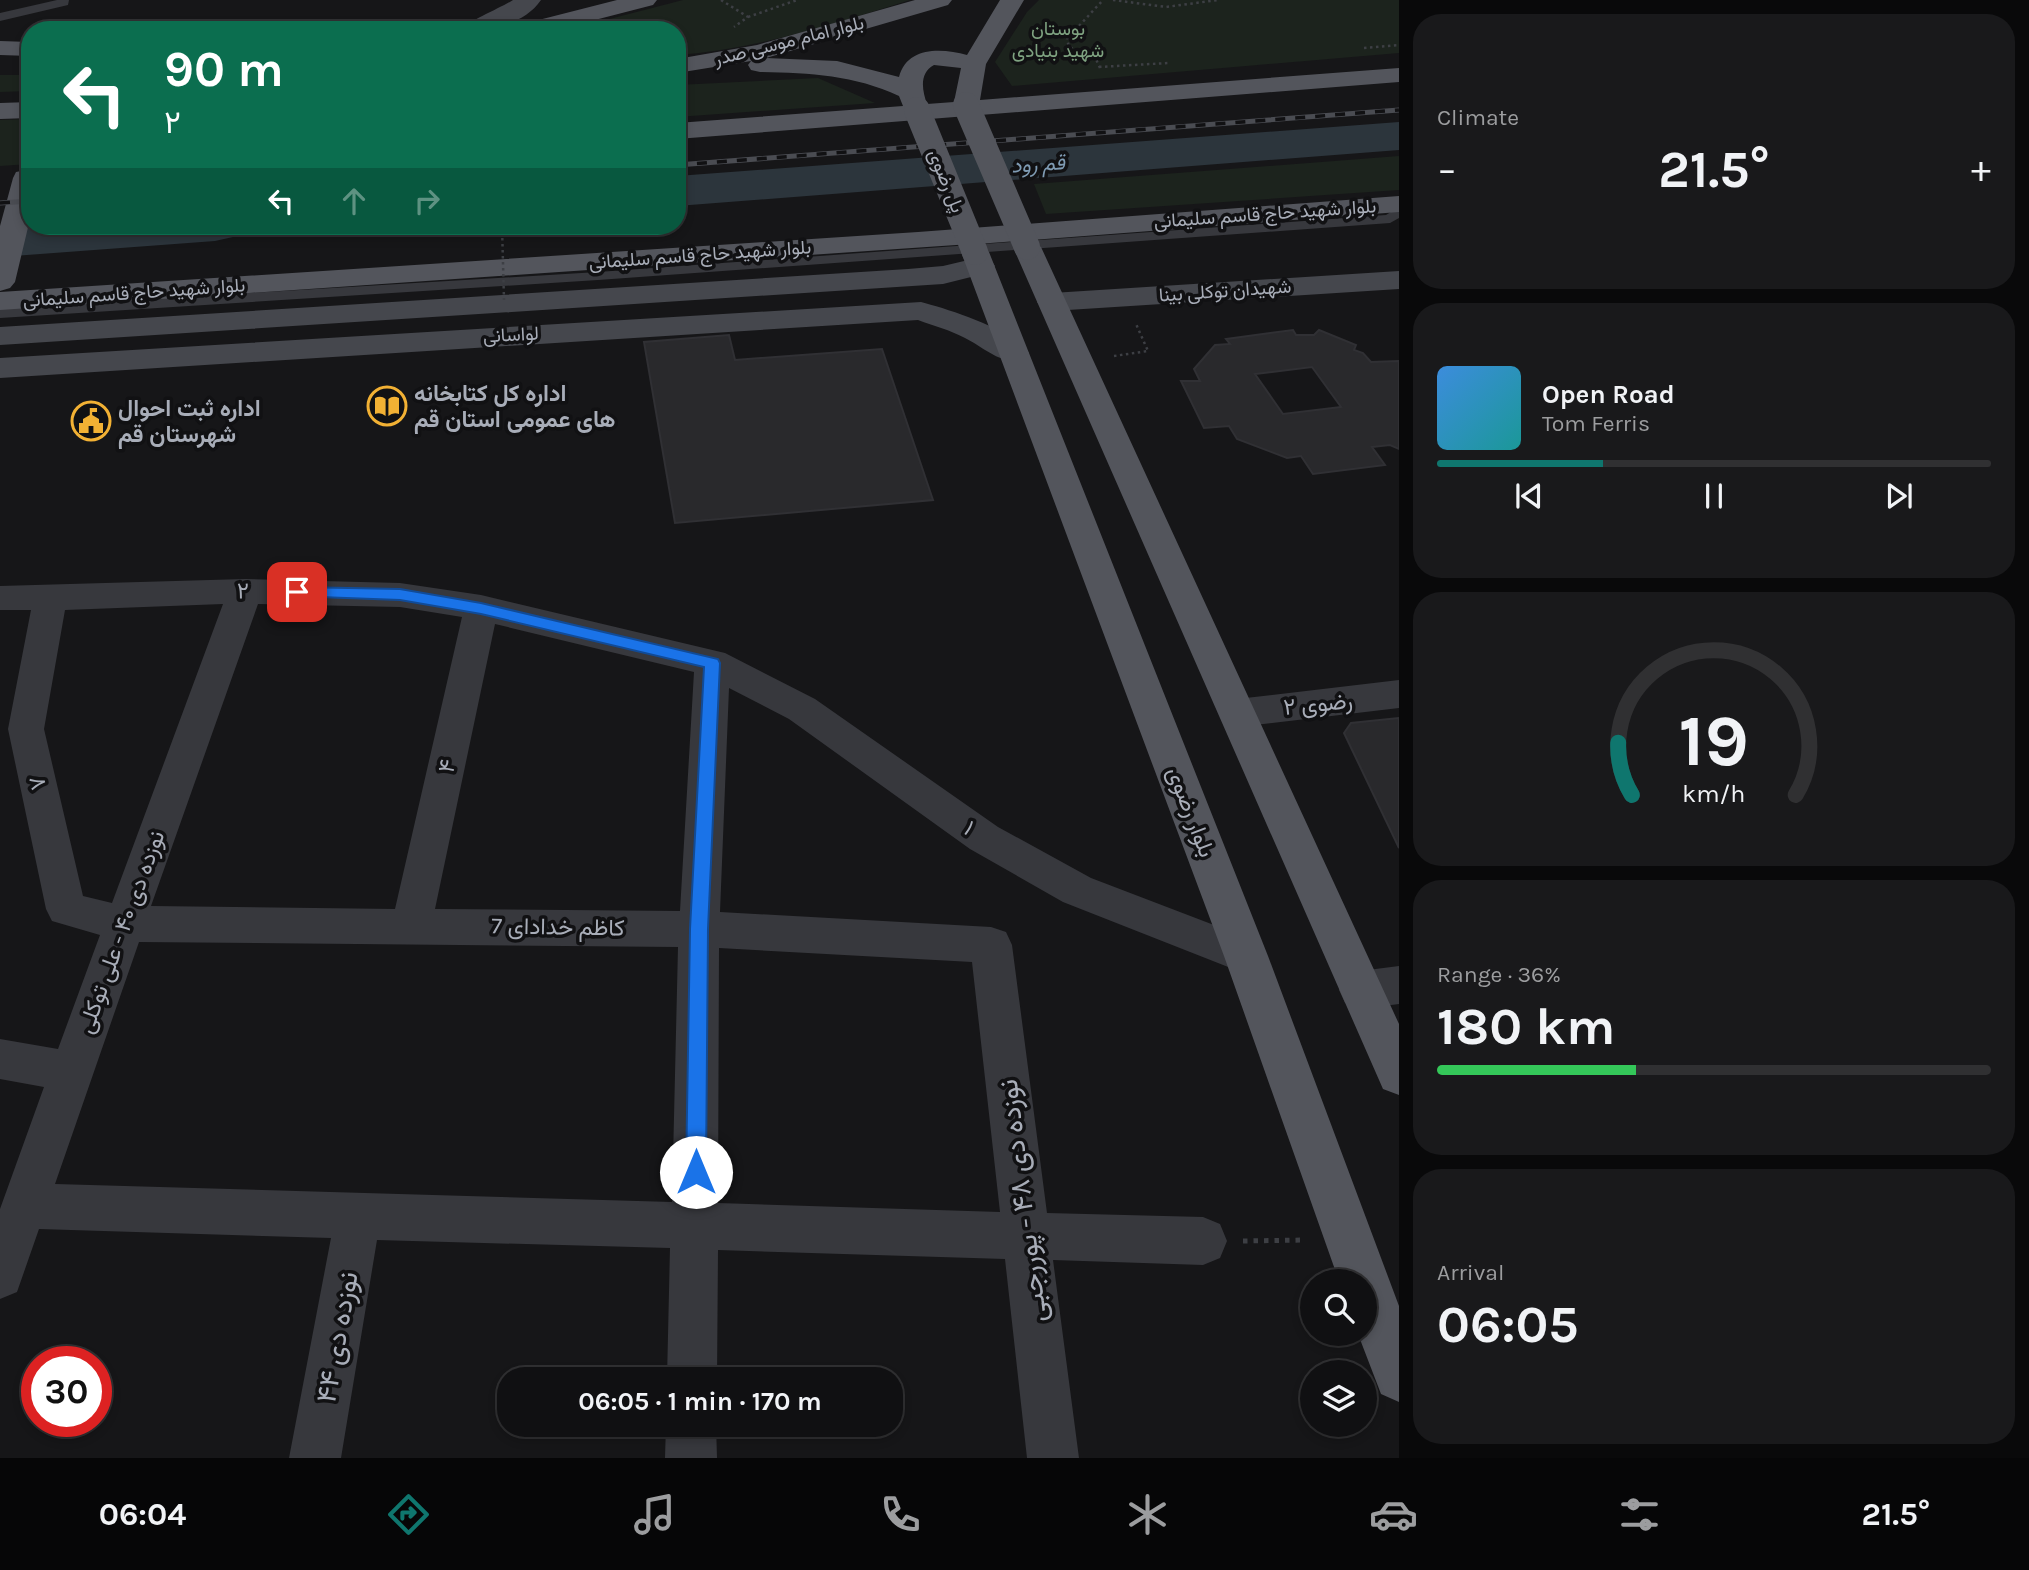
<!DOCTYPE html>
<meta charset="utf-8">
<style>
:root{--surface:#101012;--page:#19191b;--text:#f1f3f6;--muted:#9c9d9f;--line:#303032;--accent:#0f766e}
body{margin:0;font-family:Karla,Vazirmatn,sans-serif;background:var(--page);color:var(--text);height:100vh;display:flex;flex-direction:column;font-size:26px;white-space:nowrap}
*{box-sizing:border-box;margin:0}
p{font-size:23px;color:var(--muted)}
.icon{flex:none;width:38px;height:38px;fill:none;stroke:currentColor;stroke-width:2;stroke-linecap:round;stroke-linejoin:round}
.map{position:relative;flex:1;overflow:hidden}
.side{display:flex;flex-direction:column;gap:14px;padding:14px;background:#09090a;width:630px}
.side>*{flex:none}
.guide{position:absolute;left:21px;top:21px;width:665px;height:214px;border-radius:28px;box-shadow:0 4px 10px #0003,0 0 0 2px var(--line);background:#0b6e4f;color:#fff;overflow:hidden}
.fabs{position:absolute;left:1300px;top:1269px;display:grid;gap:14px}
.fabs a{display:grid;place-items:center;width:77px;height:77px;border-radius:50%;background:var(--surface);box-shadow:0 4px 10px #0003,0 0 0 2px var(--line);font-size:35px}
.speed{position:absolute;left:21px;top:1346px;display:flex;gap:14px;font-size:35px;font-weight:700;text-align:center}
.speed>*{display:grid;place-content:center;width:91px;height:91px;border-radius:50%;background:var(--surface);box-shadow:0 4px 10px #0003,0 0 0 2px var(--line);line-height:1}
.speed .limit{border:10px solid #d22;background:#fff;color:#111}
.pin{position:absolute;display:grid;place-items:center;width:60px;height:60px;color:#fff;margin:-30px;border-radius:14px;box-shadow:0 4px 10px #0006}
.me{position:absolute;width:77px;margin:-38px;rotate:0deg;stroke-linejoin:round;filter:drop-shadow(0 0 5px #0008)}
.turn{display:flex;align-items:center;gap:24px;height:147px;padding:0 28px;font-size:32px}
.turn .icon{width:91px;height:91px;stroke-width:2.5}
.turn b{display:block;font-size:49px;line-height:60px}
.lanes{display:flex;align-items:center;height:66px;padding:0 28px;background:#0003;justify-content:center;gap:35px;direction:ltr}
.lanes .off{opacity:.35}
.big{font-size:52px;font-weight:700;line-height:1.1}
.side .tile{flex:1;display:flex;flex-direction:column;justify-content:center;gap:10px;min-width:0;padding:0 24px;border-radius:28px;background:var(--page)}
.side .dial{align-items:center;gap:0}
.dial svg{height:182px;overflow:visible;fill:none;stroke:var(--line);stroke-width:7;stroke-linecap:round;text-anchor:middle}
.dial text{fill:var(--text);stroke:none}
.song{display:flex;align-items:center;gap:21px}
.cover{width:84px;height:84px;border-radius:10px;background:linear-gradient(135deg,hsl(210 70% 55%),hsl(180 70% 35%))}
.played{height:7px;border-radius:4px;background:linear-gradient(90deg,var(--accent) 30%,var(--line) 30%)}
.keys{display:flex;justify-content:space-around;direction:ltr}
.heat{display:flex;justify-content:space-between;align-items:center;font-size:38px;direction:ltr}
.charge{height:10px;border-radius:5px;background:linear-gradient(90deg,#34c759 36%,var(--line) 0)}
.trip{position:absolute;left:497px;top:1367px;width:406px;height:70px;border-radius:28px;background:var(--surface);box-shadow:0 4px 10px #0003,0 0 0 2px var(--line);font-weight:700;line-height:70px;text-align:center}
.menu{display:flex;height:112px;justify-content:space-around;align-items:center;background:#060607;color:var(--muted)}
.menu .icon{width:49px;height:49px}
.menu .on{color:var(--accent)}
.menu b{font-size:32px;color:var(--text)}
main{display:flex;flex:1;min-height:0}
.map>svg:first-child{display:block}
.green{fill:#1c231d}
.lines{fill:none;stroke-linecap:round;stroke-linejoin:round}
.river{fill:#2c353c;fill-rule:evenodd}
.building{fill:#29292c;stroke:#303034;stroke-width:2;fill-rule:evenodd}
.path-far1{stroke:#3d3f44;stroke-width:2.5;stroke-dasharray:2.5 3.5;stroke-linecap:butt}
.path{stroke:#3d3f44;stroke-width:5;stroke-dasharray:4.5 6;stroke-linecap:butt}
.lane{fill:#37383d;fill-rule:evenodd}
.street{fill:#37383d;fill-rule:evenodd}
.secondary{fill:#45474d;fill-rule:evenodd}
.primary{fill:#53555c;fill-rule:evenodd}
.rail-casing{stroke:#4a4c52;stroke-width:5}
.rail{stroke:#111113;stroke-width:3.5;stroke-dasharray:10;stroke-linecap:butt}
.path-bridge{stroke:#3d3f44;stroke-width:2.5;stroke-dasharray:2.5 3.5;stroke-linecap:butt}
.primary-bridge{stroke:#53555c;stroke-width:26}
.route{fill:#1a73e8;stroke:#114b97;stroke-width:2}
.labels{text-anchor:middle;dominant-baseline:central;stroke-width:7;stroke-linejoin:round;paint-order:stroke}
.far-park-label{font-size:19px;fill:#7fa381;stroke:#111113}
.far-street-label{font-size:19px;fill:#a8adb8;stroke:#111113}
.far-water-label{font-size:21px;font-style:italic;fill:#7f9bb3;stroke:#111113}
.poi-label{font-size:23px;font-weight:bold;fill:#a8adb8;stroke:#111113;text-anchor:start}
.street-label{font-size:23px;fill:#a8adb8;stroke:#111113}
.near-street-label{font-size:28px;fill:#a8adb8;stroke:#111113}
</style>
<main>
<div class="map">
<svg width="1399" height="1458" viewBox="0 0 1399 1458">
<rect width="100%" height="100%" fill="#161618"/>
<path class="green" d="M 683,0 L 910,0 C 834,24 757,49 677,55 L 677,30 L 567,30 Z
M 1039,0 L 1399,0 L 1399,53 L 1012,86 L 995,62 L 1027,12 Z
M 0,75 L 30,75 L 30,91 L 0,92 Z
M 818,78 L 875,103 L 677,117 L 677,85 Z
M 30,119 L 30,164 L 0,166 L 0,120 Z
M 1399,156 L 1399,190 L 1046,214 L 1034,184 Z"/>
<g class="lines">
<path class="river" d="M 1399,122 L 1399,150 L 677,206 L 677,176 Z
M 30,224 L 30,226 L 240,226 L 233,237 L 215,241 L 0,257 L 0,227 Z"/>
</g>
<path class="building" d="M 1293,330 L 1296,335 L 1314,335 L 1319,330 L 1356,345 L 1354,350 L 1363,353 L 1371,362 L 1399,361 L 1399,449 L 1390,445 L 1372,447 L 1385,465 L 1313,474 L 1301,456 L 1287,458 L 1237,439 L 1229,426 L 1204,428 L 1181,381 L 1200,381 L 1194,369 L 1215,345 L 1230,344 L 1226,339 ZM 1312,367 L 1341,407 L 1283,414 L 1255,374 Z
M 729,335 L 735,360 L 882,349 L 933,500 L 675,523 L 644,342 Z
M 1399,718 L 1399,848 L 1344,733 L 1351,723 Z"/>
<g class="lines">
<path class="path-far1" d="M 721,0 L 748,17 L 734,27
M 1113,0 L 1166,7 L 1218,0
M 748,17 L 797,0
M 1364,48 L 1399,45
M 1099,67 L 1168,63
M 1100,68 L 1095,57 L 1069,47 L 1067,39 L 1103,0
M 1114,356 L 1148,351 L 1136,324"/>
<path class="path" d="M 1243,1241 L 1304,1240"/>
<path class="lane" d="M 69,0 L 68,5 L 0,21 L 0,13 L 57,0 Z
M 1399,207 L 1399,218 L 1390,223 L 598,280 L 0,318 L 0,308 L 598,272 L 1386,215 Z"/>
<path class="street" d="M 245,579 L 400,583 L 481,595 L 725,653 L 815,699 L 998,827 L 1091,878 L 1261,943 L 1267,956 L 1261,969 L 1246,974 L 1063,902 L 970,849 L 789,719 L 729,688 L 720,912 L 991,927 L 1006,932 L 1012,945 L 1047,1213 L 1203,1217 L 1220,1224 L 1227,1241 L 1220,1258 L 1203,1265 L 1053,1260 L 1079,1458 L 1027,1458 L 1005,1259 L 718,1250 L 717,1379 L 667,1379 L 670,1248 L 377,1240 L 341,1458 L 289,1458 L 331,1238 L 39,1229 L 17,1292 L 0,1299 L 0,1209 L 44,1087 L 0,1079 L 0,1039 L 58,1049 L 100,935 L 52,921 L 46,909 L 8,729 L 31,610 L 0,610 L 0,586 ZM 223,604 L 112,903 L 83,896 L 44,729 L 65,610 ZM 258,604 L 400,607 L 462,617 L 395,909 L 151,906 ZM 495,624 L 694,672 L 680,911 L 435,909 ZM 139,942 L 678,947 L 672,1202 L 55,1184 ZM 719,948 L 972,962 L 1000,1212 L 718,1203 Z
M 1399,680 L 1399,708 L 1237,727 L 1224,723 L 1219,713 L 1224,703 L 1237,699 Z
M 1399,966 L 1399,1004 L 1360,1009 L 1345,1003 L 1339,990 L 1345,977 L 1360,971 Z
M 666,1424 L 716,1424 L 717,1458 L 665,1458 Z"/>
<path class="secondary" d="M 513,0 L 541,0 C 523,26 489,30 461,30 C 468,21 501,8 513,0 Z
M 981,257 L 991,260 L 995,266 L 991,272 L 943,284 L 0,345 L 0,327 L 908,269 L 943,266 Z
M 1399,271 L 1399,289 L 1052,311 L 1042,308 L 1037,302 L 1042,296 L 1052,293 Z
M 921,302 C 948,309 1014,330 1029,353 L 1025,360 C 1002,366 985,348 965,338 C 950,330 934,326 918,320 L 0,378 L 0,358 Z"/>
<path class="primary" d="M 617,0 L 657,0 L 653,5 L 556,30 L 515,30 L 519,25 Z
M 915,0 L 952,0 L 948,5 L 766,58 L 837,61 L 899,77 C 907,46 942,48 967,55 L 1000,0 L 1024,0 L 986,64 L 980,100 L 1399,68 L 1399,82 L 677,139 L 677,123 L 903,106 L 899,96 C 854,75 809,73 760,72 L 751,70 L 748,65 L 751,61 L 677,73 L 677,59 L 757,45 ZM 934,65 L 961,68 L 954,102 L 927,104 C 922,90 919,73 934,65 Z
M 0,41 L 30,42 L 30,56 L 0,55 Z
M 30,102 L 30,118 L 0,119 L 0,103 Z
M 26,170 L 30,171 L 30,219 L 15,282 L 10,288 L 0,291 L 0,226 L 13,178 L 16,172 Z
M 1399,196 L 1399,212 L 1032,240 L 1041,247 L 1399,1024 L 1399,1095 L 1383,1089 L 1013,247 L 1017,241 L 977,244 L 985,246 L 989,252 L 1268,956 L 1399,1306 L 1399,1402 L 1381,1394 L 1358,1334 L 1365,1334 L 1365,1281 L 1339,1281 L 1224,956 L 961,252 L 965,246 L 971,244 L 0,310 L 0,292 L 918,232 Z"/>
<defs>
<path id="rail" d="M 677,165 L 1399,110
M 0,203 L 30,201"/>
</defs>
<use href="#rail" class="rail-casing"/>
<use href="#rail" class="rail"/>
<path class="path-bridge" d="M 502,226 L 504,300"/>
<path class="primary-bridge" d="M 966,105 L 1027,247
M 917,110 L 975,252"/>
</g>
<path class="route" d="M 297,587 L 400,589 L 481,603 L 718,659 L 720,663 L 708,929 L 706,1172 L 703,1179 L 696,1182 L 689,1179 L 686,1172 L 690,929 L 704,667 L 481,614 L 400,600 L 292,596 L 289,592 Z"/>
<defs>
<symbol id="library-ring" viewBox="-11 -11 22 22"><circle r="9.5" fill="#111113" stroke="#f2b134" stroke-width="1.5"/><path d="M-6-4Q-3-5.5-.7-3.5V5Q-3 3-6 4ZM6-4Q3-5.5 .7-3.5V5Q3 3 6 4Z" fill="#f2b134"/></symbol>
<symbol id="civic-ring" viewBox="-11 -11 22 22"><circle r="9.5" fill="#111113" stroke="#f2b134" stroke-width="1.5"/><path d="M-.6-6.5H3V-4.5H.6V-3L4-1V1h2V6H-6V1h2V-1L-.6-3ZM-1.2 2.5V6h2.4V2.5Z" fill="#f2b134"/></symbol>
</defs>
<g fill-rule="evenodd">
<use href="#library-ring" x="365" y="384" width="44" height="44"/>
<use href="#civic-ring" x="69" y="399" width="44" height="44"/>
</g>
<g class="labels">
<g class="far-park-label">
<text x="1058" y="29">بوستان<tspan x="1058" dy="22">شهید بنیادی</tspan></text>
</g>
<g class="far-street-label">
<text transform="translate(789 41) rotate(-14)">بلوار امام موسی صدر</text>
<text transform="translate(946 181) rotate(68)">پل رضوی</text>
<text transform="translate(1265 214) rotate(-4)">بلوار شهید حاج قاسم سلیمانی</text>
<text transform="translate(700 255) rotate(-4)">بلوار شهید حاج قاسم سلیمانی</text>
<text transform="translate(1225 291) rotate(-4)">شهیدان توکلی بینا</text>
<text transform="translate(134 293) rotate(-4)">بلوار شهید حاج قاسم سلیمانی</text>
<text transform="translate(511 335) rotate(-3)">لواسانی</text>
</g>
<g class="far-water-label">
<text transform="translate(1038 164) rotate(-4)">قم رود</text>
</g>
<g class="poi-label">
<text x="414" y="393">اداره کل کتابخانه<tspan x="414" dy="26">های عمومی استان قم</tspan></text>
<text x="118" y="408">اداره ثبت احوال<tspan x="118" dy="26">شهرستان قم</tspan></text>
</g>
<g class="street-label">
<text transform="translate(243 591) rotate(-1)">۲</text>
<text transform="translate(1318 704) rotate(-6)">رضوی ۲</text>
<text transform="translate(447 766) rotate(-78)">۴</text>
<text transform="translate(38 783) rotate(77)">۸</text>
<text transform="translate(1191 812) rotate(69)">بلوار رضوی</text>
<text transform="translate(969 828) rotate(35)">۱</text>
<text transform="translate(558 927) rotate(1)">7 کاظم خدادای</text>
<text transform="translate(121 932) rotate(-70)">نوزده دی ۴۰ - علی توکلی</text>
</g>
<g class="near-street-label">
<text transform="translate(1022 1201) rotate(-97)">نوزده دی ۴۸ - پوررجبی</text>
<text transform="translate(337 1337) rotate(-80)">نوزده دی ۴۴</text>
</g>
</g>
</svg>
<div class="fabs">
<a><svg class="icon" aria-label="search" viewBox="0 0 24 24"><circle cx="10" cy="10" r="6"/><path d="M15 15l6 6"/></svg></a>
<a><svg class="icon" aria-label="layers" viewBox="0 0 24 24"><path d="M12 4l9 5-9 5-9-5zM3 14l9 5 9-5"/></svg></a>
</div>
<div class="speed"><div class="limit">30</div></div>
<div class="pin" style="left:297px;top:592px;background:#d93025"><svg class="icon" aria-label="arrive" viewBox="0 0 24 24"><path d="M6 21V4h12l-3 4 3 4H6"/></svg></div>
<svg class="me" style="left:696px;top:1172px" viewBox="-20 -20 40 40"><circle r="19" fill="#fff"/><path d="M0-13L10 11 0 6-10 11z" fill="#1a73e8"/></svg>
<div class="trip">06:05 · 1 min · 170 m</div>
<div class="guide">
<div class="turn"><svg class="icon" aria-label="left" viewBox="0 0 24 24"><path d="M17 20v-9H6M10 6l-5 5 5 5"/></svg><div><b>90 m</b>۲</div></div>
<div class="lanes"><svg class="icon" aria-label="left" viewBox="0 0 24 24"><path d="M17 20v-9H6M10 6l-5 5 5 5"/></svg><svg class="icon off" aria-label="ahead" viewBox="0 0 24 24"><path d="M12 20V5M6 11l6-6 6 6"/></svg><svg class="icon off" aria-label="right" viewBox="0 0 24 24"><path d="M7 20v-9h11M14 6l5 5-5 5"/></svg></div>
</div>
</div>
<section class="side">
<div class="tile"><p>Climate</p>
<div class="heat"><a>−</a><b class="big">21.5°</b><a>+</a></div>
</div>
<div class="tile">
<div class="song"><i class="cover"></i><div><b>Open Road</b><p>Tom Ferris</p></div></div>
<div class="played"></div>
<div class="keys"><svg class="icon" aria-label="previous" viewBox="0 0 24 24"><path d="M18 5L8 12l10 7zM5 5v14"/></svg><svg class="icon" aria-label="pause" viewBox="0 0 24 24"><path d="M8 5v14M16 5v14"/></svg><svg class="icon" aria-label="next" viewBox="0 0 24 24"><path d="M6 5l10 7-10 7zM19 5v14"/></svg></div>
</div>
<div class="tile dial"><svg viewBox="0 0 100 80">
<path d="M14 69A42 42 0 1 1 86 69"/>
<path d="M14 69A42 42 0 0 1 8 46" stroke="#0f766e"/>
<text x="50" y="56" font-size="32" font-weight="700">19</text>
<text x="50" y="72" font-size="11">km/h</text>
</svg></div>
<div class="tile"><p>Range · 36%</p><b class="big">180 km</b><div class="charge"></div></div>
<div class="tile"><p>Arrival</p><b class="big">06:05</b></div>
</section>
</main>
<nav class="menu">
<b>06:04</b>
<svg class="icon on" aria-label="directions" viewBox="0 0 24 24"><path d="M12 3l9 9-9 9-9-9zM9 14v-3h6M13 9l2 2-2 2"/></svg>
<svg class="icon" aria-label="music" viewBox="0 0 24 24"><path d="M9 18V5l10-2v13"/><circle cx="6" cy="18" r="3"/><circle cx="16" cy="16" r="3"/></svg>
<svg class="icon" aria-label="phone" viewBox="0 0 24 24"><path d="M5 4h4l2 5-3 2q2 4 5 5l2-3 5 2v4C11 20 4 13 5 4z"/></svg>
<svg class="icon" aria-label="climate" viewBox="0 0 24 24"><path d="M12 3v18M4 7l16 10M4 17L20 7"/></svg>
<svg class="icon" aria-label="car" viewBox="0 0 24 24"><path d="M5 17H2v-5l4-1 3-4h7l3 4 3 1v5h-3M9 17h6M6 11h13"/><circle cx="7" cy="17" r="2"/><circle cx="17" cy="17" r="2"/></svg>
<svg class="icon" aria-label="filters" viewBox="0 0 24 24"><path d="M4 7h16M4 17h16"/><circle cx="9" cy="7" r="2"/><circle cx="15" cy="17" r="2"/></svg>
<b>21.5°</b>
</nav>
